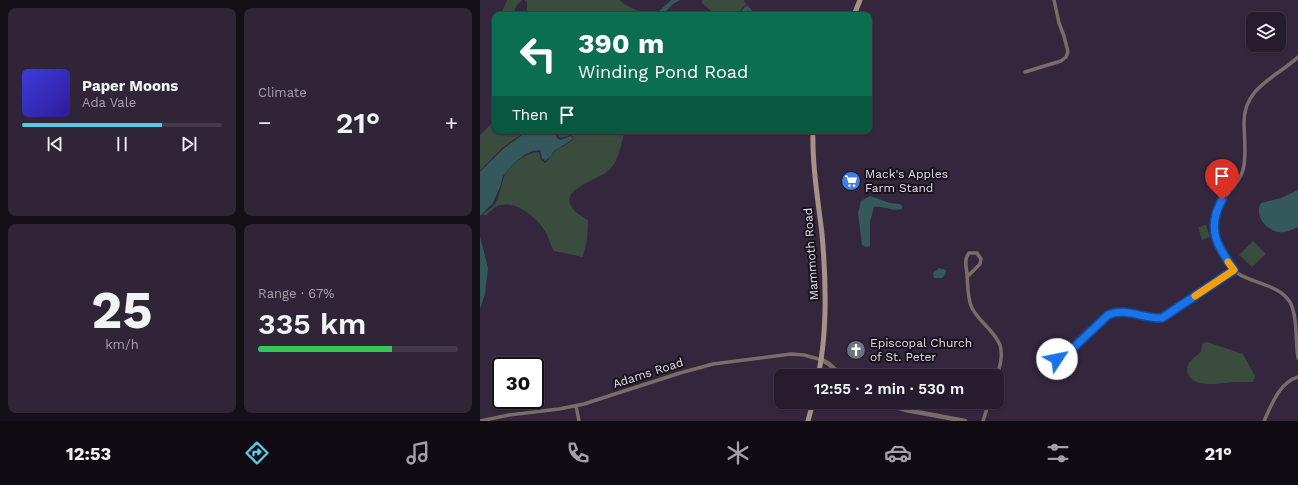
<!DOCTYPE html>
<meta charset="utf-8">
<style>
:root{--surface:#271c2e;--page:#2f2536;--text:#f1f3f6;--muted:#a4a1aa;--line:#433a4a;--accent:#58c9e3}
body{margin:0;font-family:"Work Sans",sans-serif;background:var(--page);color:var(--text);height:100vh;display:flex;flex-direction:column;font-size:15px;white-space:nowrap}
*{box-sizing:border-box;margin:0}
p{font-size:13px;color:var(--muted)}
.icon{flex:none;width:22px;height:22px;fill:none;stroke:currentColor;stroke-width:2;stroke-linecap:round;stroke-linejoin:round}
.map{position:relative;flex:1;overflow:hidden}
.sheet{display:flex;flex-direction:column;gap:8px;padding:8px;background:#150f19;width:480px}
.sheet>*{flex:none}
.guide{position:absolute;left:12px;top:12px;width:380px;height:122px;border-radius:8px;box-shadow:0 1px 3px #0004,0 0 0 1px var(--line);background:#0b6e4f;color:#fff;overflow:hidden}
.controls{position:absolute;left:766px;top:12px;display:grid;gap:8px}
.controls a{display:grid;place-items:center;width:40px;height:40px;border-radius:8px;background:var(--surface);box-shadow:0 1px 3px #0004,0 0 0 1px var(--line);font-size:20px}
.speed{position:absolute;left:12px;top:357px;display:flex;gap:8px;font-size:20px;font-weight:700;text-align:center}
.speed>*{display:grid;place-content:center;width:52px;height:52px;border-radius:50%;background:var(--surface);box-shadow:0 1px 3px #0004,0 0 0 1px var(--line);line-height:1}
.speed .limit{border:2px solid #111;border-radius:6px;background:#fff;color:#111}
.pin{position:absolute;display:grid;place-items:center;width:34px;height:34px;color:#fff;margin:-41px -17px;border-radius:50% 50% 50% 0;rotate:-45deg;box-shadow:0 0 4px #0007}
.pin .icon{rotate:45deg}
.me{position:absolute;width:44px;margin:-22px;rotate:56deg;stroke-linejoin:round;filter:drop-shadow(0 0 3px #0008)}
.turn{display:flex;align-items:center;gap:14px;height:84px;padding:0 20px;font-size:18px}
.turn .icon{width:52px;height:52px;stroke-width:2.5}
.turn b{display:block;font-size:28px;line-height:34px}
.then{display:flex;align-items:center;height:38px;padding:0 20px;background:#0003;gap:8px;font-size:15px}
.big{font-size:30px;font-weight:600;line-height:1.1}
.sheet .widget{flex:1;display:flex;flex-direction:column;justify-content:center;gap:6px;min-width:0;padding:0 14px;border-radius:8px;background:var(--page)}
.sheet .dial{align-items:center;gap:0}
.dial b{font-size:52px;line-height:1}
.song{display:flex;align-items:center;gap:12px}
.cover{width:48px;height:48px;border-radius:6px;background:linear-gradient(135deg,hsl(240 70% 55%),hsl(250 70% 35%))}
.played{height:4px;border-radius:2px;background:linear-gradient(90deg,var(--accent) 70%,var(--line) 70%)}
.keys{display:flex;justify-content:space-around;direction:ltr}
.heat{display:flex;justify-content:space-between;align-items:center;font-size:22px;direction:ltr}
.charge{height:6px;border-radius:3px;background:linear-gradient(90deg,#34c759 67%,var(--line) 0)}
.sheet .tiles{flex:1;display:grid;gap:8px;grid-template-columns:repeat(2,1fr)}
.trip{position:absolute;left:294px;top:369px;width:230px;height:40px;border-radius:8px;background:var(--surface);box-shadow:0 1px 3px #0004,0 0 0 1px var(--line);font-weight:600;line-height:40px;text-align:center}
.tab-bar{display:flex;height:64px;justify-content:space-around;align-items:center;background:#100b12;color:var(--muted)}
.tab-bar .icon{width:28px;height:28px}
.tab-bar .active{color:var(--accent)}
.tab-bar b{font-size:18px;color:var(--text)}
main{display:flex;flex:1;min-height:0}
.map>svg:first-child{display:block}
.green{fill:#3a4c3d}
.water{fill:#35585d}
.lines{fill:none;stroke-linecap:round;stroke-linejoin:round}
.minor{stroke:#7a6d67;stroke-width:3.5}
.tertiary{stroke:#7a6d67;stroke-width:4.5}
.secondary{stroke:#a69287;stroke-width:5}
.route-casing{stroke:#114b97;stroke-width:10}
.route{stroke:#1a73e8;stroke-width:7}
.slow{stroke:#f59e0b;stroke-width:7}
.labels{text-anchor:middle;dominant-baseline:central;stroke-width:4;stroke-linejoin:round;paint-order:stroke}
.poi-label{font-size:12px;fill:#e5dceb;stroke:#18121c;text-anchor:start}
.street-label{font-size:12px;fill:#e5dceb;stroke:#18121c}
</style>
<main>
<section class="sheet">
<div class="tiles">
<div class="widget">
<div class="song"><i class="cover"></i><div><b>Paper Moons</b><p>Ada Vale</p></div></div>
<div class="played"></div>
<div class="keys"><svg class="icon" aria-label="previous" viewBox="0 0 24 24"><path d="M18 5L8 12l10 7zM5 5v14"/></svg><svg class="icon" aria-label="pause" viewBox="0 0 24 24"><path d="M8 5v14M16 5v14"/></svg><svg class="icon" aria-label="next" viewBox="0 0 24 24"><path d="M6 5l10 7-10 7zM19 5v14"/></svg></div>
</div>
<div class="widget"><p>Climate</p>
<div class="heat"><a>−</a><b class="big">21°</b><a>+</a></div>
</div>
<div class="widget dial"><b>25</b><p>km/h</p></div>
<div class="widget"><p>Range · 67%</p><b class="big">335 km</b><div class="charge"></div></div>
</div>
</section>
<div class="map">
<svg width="818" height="421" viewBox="0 0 818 421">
<rect width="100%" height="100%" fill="#34263d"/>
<path class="green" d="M 27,0 L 42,0 L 37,5 L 32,15 L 21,15 Z
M 44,0 L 140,0 L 144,4 L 166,15 L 46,15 L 47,10 L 47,2 Z
M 222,0 L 264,0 L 266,4 L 261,10 L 263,15 L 236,15 L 222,3 Z
M 15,120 L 15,131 L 68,131 L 57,134 L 53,131 L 45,132 L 22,148 L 0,171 L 0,135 Z
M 80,131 L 145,131 C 140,145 140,160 129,170 C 119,180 77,189 93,209 C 97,214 103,217 108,220 L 107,239 L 103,257 L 74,251 C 70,245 69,237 65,231 C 57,218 37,201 21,205 C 15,206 10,212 5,216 L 3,214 C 6,211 12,208 15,204 C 20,196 21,184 24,177 C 30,164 45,153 59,152 L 61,160 L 65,163 C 69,159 71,156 74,152 C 77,149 90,143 94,139 L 91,135 L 80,138 L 78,136 Z
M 726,225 L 730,237 L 722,240 L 718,227 Z
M 773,241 L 786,254 L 772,267 L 759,255 Z
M 727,342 L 763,354 L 775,376 L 773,382 C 768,382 763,382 757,382 C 744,382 715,390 708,374 C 704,363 714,358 721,352 L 722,344 Z"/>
<path class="water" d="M 191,0 L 200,0 L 193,4 L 182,15 L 175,15 Z
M 267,5 L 276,15 L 265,15 L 263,13 L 262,10 Z
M 69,131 L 78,131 L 76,137 L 80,140 L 91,136 L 93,139 L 74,151 L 70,157 L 65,161 L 62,158 L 60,150 L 53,151 L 44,155 L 33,164 L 23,176 L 20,187 L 13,203 L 0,216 L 0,172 L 23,149 L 45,133 L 53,133 L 56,135 Z
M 818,190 L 818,227 C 812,230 806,233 799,232 C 786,230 774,216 781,203 L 801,198 Z
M 390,196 L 410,203 L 420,204 L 422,206 L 422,209 C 413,212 403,205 394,207 L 390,222 L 390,246 L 386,247 L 382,245 L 378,213 L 381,201 Z
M 0,236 L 8,268 L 5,294 L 0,309 Z
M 459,268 L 466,270 L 465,275 L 462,278 L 454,278 L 453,273 Z"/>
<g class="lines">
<path class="minor" d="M 818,57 C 797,77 764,87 764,122 C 764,137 767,155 763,170 C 758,188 738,198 734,216 C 732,228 734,239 740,249 C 744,257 750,268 757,273 C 774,284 798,284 810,302 C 818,318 815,339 818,358
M 545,72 L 581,61 L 586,57 L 588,52 L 584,36 L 579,23 L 574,0
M 487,277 L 500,264 L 501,259 L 497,253 L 489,253 C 484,259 486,267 487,274 C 488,285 487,298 492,308 C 499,322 514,330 520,345 C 523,356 520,366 517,376
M 589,352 L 577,344 L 572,345 L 569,352 L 572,358 C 588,363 613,324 627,316 C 647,304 665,323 684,317 L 754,271
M 96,406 L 99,421
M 0,421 L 29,415 L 79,409 L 104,404 L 200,373 L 233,364 L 311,354 L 324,355 L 342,360
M 503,421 L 509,402
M 784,421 C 792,404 799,383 818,377"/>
<path class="tertiary" d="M 342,360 L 349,364 L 362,376
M 400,402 L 426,410 L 485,421"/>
<path class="secondary" d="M 374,15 L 380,0
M 333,131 C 332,165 338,200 342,234 C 346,279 348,331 338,376
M 328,421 L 333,402"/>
</g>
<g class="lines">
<defs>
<path id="route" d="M 577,359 L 589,352 L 628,315 C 646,307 663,319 682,318 L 754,270 C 737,246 726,229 742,200"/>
</defs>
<use href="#route" class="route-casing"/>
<use href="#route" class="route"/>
<path class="slow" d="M 715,296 L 754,270 L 748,262"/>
</g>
<defs>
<symbol id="supermarket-disc" viewBox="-11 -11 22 22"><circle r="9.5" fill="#3f7fe0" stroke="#18121c"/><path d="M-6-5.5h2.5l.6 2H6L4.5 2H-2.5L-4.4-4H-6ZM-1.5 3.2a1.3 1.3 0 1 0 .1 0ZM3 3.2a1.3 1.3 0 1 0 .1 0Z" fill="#fff"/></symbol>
<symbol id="church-disc" viewBox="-11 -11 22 22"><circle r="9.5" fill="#6b7280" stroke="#18121c"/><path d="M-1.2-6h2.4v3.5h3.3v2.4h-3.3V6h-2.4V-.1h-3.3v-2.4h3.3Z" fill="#fff"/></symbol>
</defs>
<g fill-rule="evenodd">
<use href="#supermarket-disc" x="360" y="170" width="22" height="22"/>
<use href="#church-disc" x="365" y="339" width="22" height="22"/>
</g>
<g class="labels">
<g class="poi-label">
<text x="385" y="174">Mack's Apples<tspan x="385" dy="14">Farm Stand</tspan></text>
<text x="390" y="343">Episcopal Church<tspan x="390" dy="14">of St. Peter</tspan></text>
</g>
<g class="street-label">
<text transform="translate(331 254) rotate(-94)">Mammoth Road</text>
<text transform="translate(168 373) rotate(-18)">Adams Road</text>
</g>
</g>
</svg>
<div class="controls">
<a><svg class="icon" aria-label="layers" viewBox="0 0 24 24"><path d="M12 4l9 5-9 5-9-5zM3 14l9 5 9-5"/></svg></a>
</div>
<div class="speed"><div class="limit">30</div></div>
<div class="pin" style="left:742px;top:200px;background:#d93025"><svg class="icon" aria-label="arrive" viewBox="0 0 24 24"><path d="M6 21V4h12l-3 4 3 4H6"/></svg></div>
<svg class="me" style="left:577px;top:359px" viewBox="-20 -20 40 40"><circle r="19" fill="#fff"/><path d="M0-13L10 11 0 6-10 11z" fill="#1a73e8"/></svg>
<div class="trip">12:55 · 2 min · 530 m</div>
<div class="guide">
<div class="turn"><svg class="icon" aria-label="left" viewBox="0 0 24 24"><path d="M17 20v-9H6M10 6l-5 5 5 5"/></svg><div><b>390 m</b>Winding Pond Road</div></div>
<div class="then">Then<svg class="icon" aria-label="arrive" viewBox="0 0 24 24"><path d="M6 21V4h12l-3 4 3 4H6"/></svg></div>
</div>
</div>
</main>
<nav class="tab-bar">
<b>12:53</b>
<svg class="icon active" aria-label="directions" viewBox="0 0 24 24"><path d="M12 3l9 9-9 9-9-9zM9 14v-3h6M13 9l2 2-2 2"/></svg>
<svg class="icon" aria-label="music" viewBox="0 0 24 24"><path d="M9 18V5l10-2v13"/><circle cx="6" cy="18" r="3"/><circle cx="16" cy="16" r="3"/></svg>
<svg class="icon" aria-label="phone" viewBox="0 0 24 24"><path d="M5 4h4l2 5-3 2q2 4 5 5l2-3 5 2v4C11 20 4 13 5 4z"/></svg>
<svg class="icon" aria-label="climate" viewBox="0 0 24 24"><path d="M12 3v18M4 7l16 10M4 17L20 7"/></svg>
<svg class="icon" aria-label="car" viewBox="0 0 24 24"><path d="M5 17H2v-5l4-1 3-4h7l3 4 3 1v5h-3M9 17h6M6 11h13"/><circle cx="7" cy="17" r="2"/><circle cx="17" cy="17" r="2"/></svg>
<svg class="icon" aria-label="filters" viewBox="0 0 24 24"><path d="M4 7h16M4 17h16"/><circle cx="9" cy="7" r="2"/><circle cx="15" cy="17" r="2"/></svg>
<b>21°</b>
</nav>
